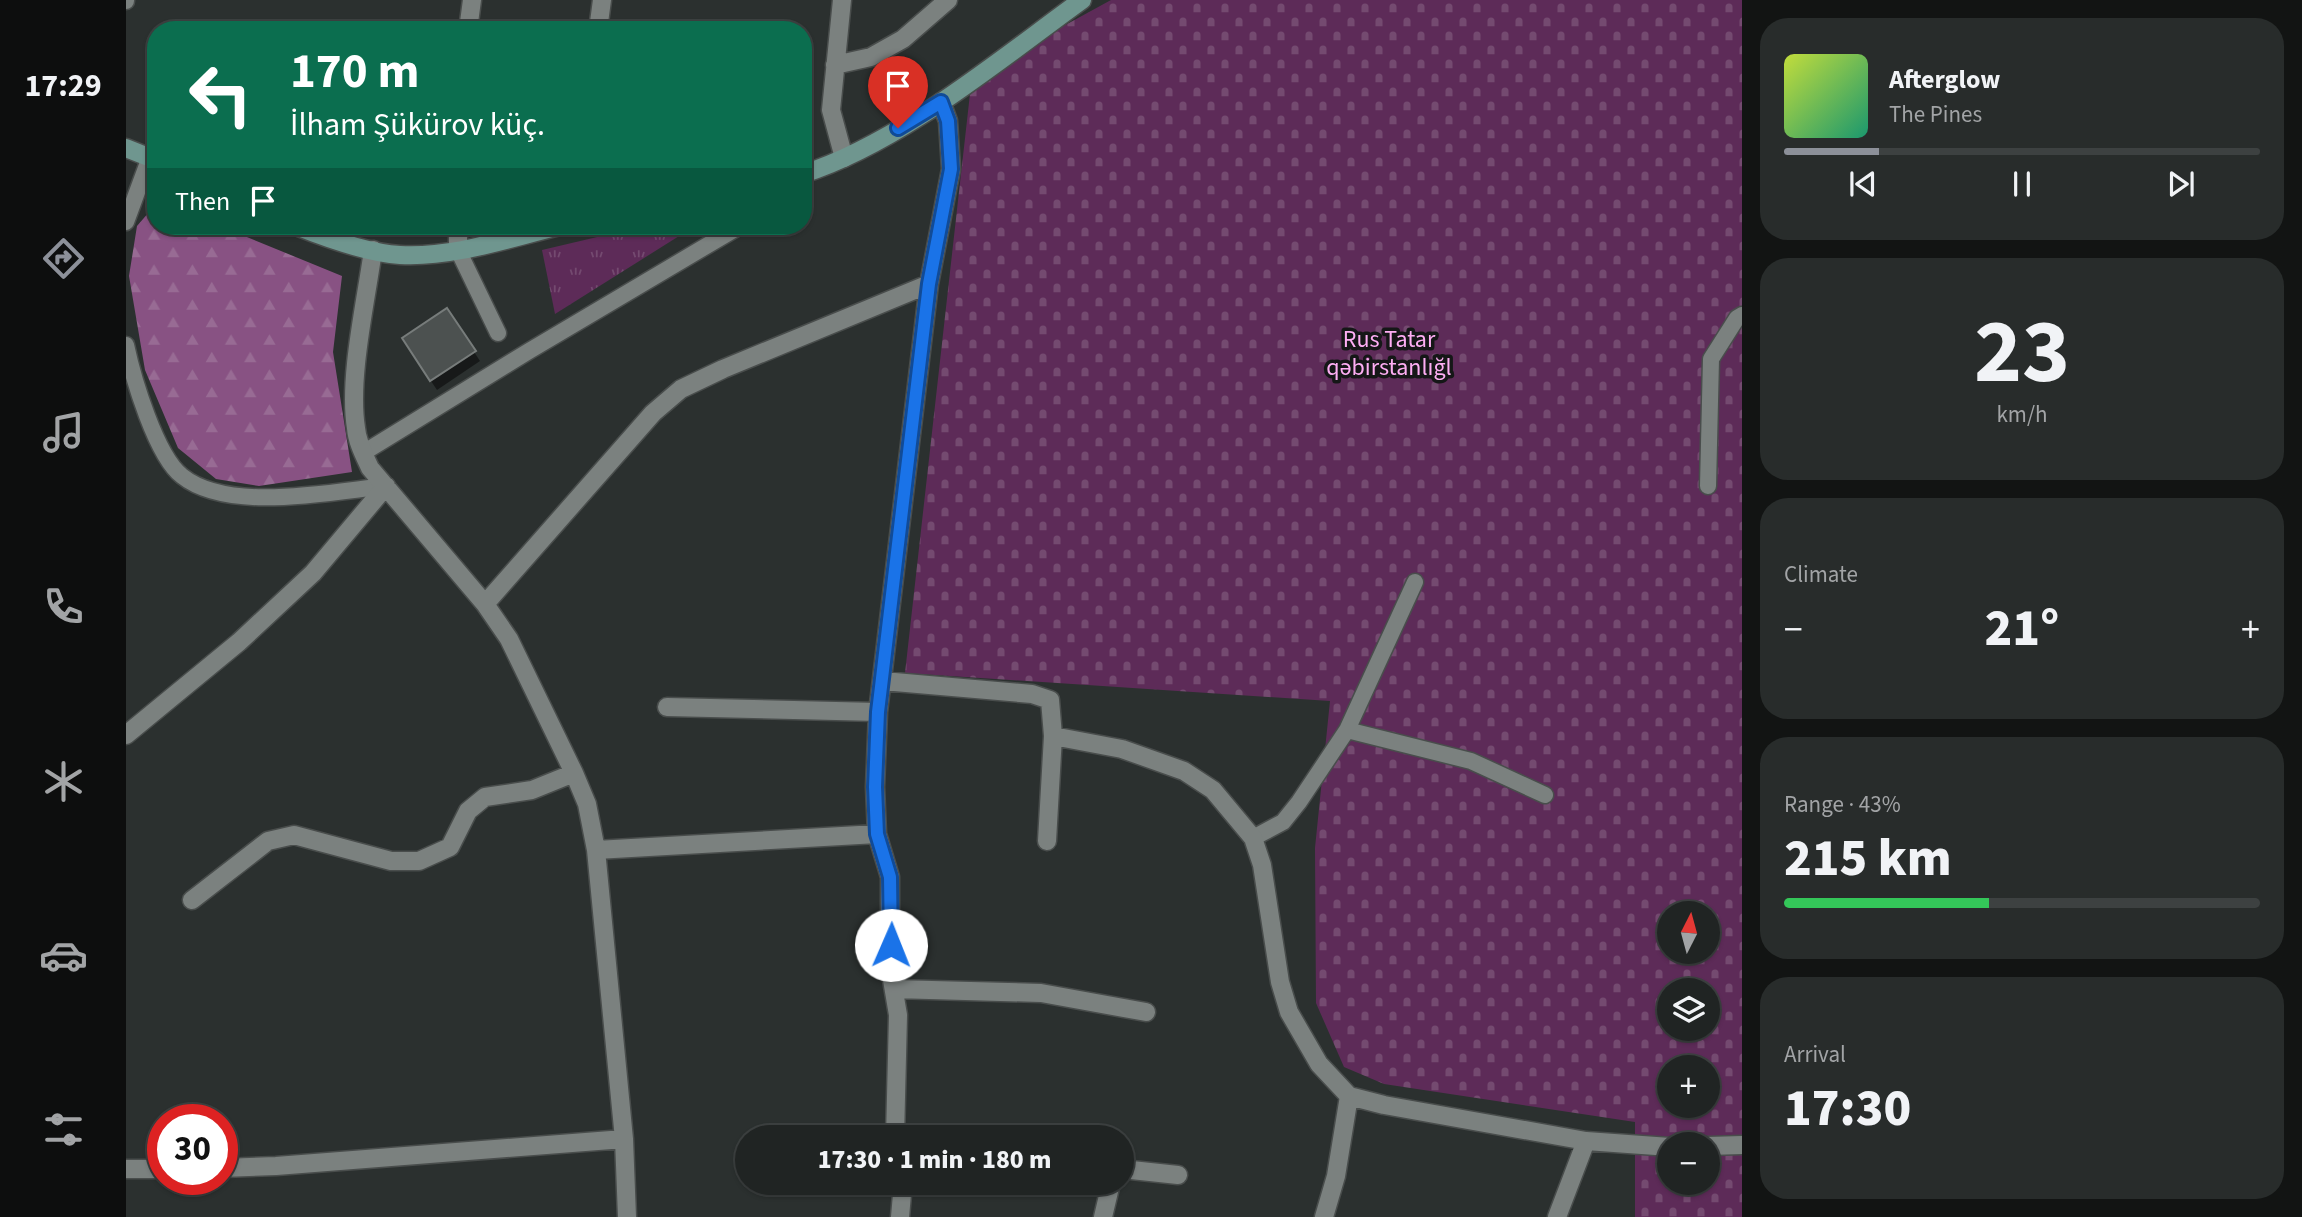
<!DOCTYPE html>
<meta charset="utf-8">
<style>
:root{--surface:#202423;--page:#282c2b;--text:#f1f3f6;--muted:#a2a4a6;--line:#3d4141;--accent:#8c9099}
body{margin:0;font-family:"Source Sans 3",sans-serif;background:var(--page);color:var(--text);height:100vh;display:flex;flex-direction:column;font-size:26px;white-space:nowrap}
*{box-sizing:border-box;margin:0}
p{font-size:23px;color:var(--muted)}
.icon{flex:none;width:38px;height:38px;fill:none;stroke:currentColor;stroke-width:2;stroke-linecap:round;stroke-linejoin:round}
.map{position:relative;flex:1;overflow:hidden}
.sheet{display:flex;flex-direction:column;gap:18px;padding:18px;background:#121413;width:560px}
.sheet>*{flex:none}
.top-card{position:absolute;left:21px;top:21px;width:665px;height:214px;border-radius:28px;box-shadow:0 2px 5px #0004,0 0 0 2px var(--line);background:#0b6e4f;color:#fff;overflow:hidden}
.needle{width:46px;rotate:6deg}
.controls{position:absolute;left:1531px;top:901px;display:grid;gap:14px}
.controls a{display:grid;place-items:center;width:63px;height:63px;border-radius:50%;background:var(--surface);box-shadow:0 2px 5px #0004,0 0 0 2px var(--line);font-size:35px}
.speed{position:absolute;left:21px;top:1104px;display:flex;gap:14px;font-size:35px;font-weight:700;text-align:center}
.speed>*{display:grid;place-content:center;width:91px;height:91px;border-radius:50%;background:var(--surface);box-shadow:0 2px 5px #0004,0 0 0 2px var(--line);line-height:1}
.speed .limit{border:10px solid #d22;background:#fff;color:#111}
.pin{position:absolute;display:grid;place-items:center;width:60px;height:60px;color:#fff;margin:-72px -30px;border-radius:50% 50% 50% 0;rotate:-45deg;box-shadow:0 0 7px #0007}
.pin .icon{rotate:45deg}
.me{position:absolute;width:77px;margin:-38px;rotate:1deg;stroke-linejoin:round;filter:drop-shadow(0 0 5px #0008)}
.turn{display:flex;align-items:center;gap:24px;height:147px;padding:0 28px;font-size:32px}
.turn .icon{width:91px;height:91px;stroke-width:2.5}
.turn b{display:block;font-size:49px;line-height:60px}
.then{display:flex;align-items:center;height:66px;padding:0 28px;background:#0003;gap:14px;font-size:26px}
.big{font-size:52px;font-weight:800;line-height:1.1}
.sheet .widget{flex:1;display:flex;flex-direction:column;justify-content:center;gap:10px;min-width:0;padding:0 24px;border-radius:28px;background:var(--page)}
.sheet .dial{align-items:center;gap:0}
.dial b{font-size:91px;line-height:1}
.song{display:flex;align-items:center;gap:21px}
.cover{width:84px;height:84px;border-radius:10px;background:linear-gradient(135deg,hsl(70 70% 55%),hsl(160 70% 35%))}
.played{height:7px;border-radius:4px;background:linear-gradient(90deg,var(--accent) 20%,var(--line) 20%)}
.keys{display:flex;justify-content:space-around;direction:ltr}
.heat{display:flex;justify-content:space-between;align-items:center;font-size:38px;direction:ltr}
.charge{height:10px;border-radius:5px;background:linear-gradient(90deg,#34c759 43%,var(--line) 0)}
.trip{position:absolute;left:609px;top:1125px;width:399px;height:70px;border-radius:35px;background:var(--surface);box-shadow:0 2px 5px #0004,0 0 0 2px var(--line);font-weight:800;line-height:70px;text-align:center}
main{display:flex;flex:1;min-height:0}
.tab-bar{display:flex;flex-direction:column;width:126px;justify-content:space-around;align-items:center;background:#0d0e0e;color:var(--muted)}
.tab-bar .icon{width:49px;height:49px}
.tab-bar .current{color:var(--accent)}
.tab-bar b{font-size:32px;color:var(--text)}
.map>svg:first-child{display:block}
.grass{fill:url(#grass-tufts)}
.forest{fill:url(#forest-firs)}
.cemetery{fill:url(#cemetery-stones);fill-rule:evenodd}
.shadow{fill:#0007}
.building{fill:#4c5150;stroke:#777c7b;stroke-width:2}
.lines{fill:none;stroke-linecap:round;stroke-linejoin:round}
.lane-casing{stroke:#494d4c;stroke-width:19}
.street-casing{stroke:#494d4c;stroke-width:21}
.secondary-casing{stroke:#494d4c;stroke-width:21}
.lane{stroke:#7b817f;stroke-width:16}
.street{stroke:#7b817f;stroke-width:18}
.secondary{stroke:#6f968f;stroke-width:18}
.route-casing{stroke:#114b97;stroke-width:18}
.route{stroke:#1a73e8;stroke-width:12}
.labels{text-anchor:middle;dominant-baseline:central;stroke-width:7;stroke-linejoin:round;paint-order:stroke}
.park-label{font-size:24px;fill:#feaef4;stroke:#151717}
</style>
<main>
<nav class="tab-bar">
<b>17:29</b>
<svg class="icon current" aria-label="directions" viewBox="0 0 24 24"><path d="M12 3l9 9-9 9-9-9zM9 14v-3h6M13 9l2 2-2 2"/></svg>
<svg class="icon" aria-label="music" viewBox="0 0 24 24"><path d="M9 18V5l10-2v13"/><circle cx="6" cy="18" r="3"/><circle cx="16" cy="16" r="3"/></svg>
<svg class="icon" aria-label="phone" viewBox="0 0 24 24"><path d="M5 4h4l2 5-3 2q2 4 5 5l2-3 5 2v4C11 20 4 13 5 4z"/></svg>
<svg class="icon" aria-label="climate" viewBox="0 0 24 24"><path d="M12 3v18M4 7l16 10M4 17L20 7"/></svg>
<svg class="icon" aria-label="car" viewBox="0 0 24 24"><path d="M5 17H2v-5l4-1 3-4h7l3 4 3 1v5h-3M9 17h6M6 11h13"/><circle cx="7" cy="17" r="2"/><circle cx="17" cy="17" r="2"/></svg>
<svg class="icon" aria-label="filters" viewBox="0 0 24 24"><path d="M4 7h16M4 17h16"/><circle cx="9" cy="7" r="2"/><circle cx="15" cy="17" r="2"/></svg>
</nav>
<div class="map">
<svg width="1616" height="1217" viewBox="0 0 1616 1217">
<defs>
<pattern id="grass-tufts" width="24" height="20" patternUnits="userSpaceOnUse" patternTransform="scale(1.75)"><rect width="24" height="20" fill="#5d2b58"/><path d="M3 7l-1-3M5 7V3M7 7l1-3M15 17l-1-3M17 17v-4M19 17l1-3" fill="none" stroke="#744a70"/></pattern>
<pattern id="forest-firs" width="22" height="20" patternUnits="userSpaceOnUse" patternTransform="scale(1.75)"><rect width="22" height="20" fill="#885283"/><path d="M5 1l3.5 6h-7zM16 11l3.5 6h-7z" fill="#986b94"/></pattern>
<pattern id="cemetery-stones" width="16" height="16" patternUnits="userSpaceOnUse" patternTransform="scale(1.75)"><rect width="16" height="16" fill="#5d2b58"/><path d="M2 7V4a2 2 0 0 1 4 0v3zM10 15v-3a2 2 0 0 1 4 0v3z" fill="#744a70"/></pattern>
</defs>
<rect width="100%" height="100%" fill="#2b302f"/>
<path class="grass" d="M 518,226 L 569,226 L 429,314 L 416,250 Z"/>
<path class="forest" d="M 30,204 L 30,226 L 94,226 L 216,276 L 207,352 L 226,472 L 133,486 L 90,479 L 52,448 L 19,370 L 3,276 L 11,226 Z"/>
<path class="cemetery" d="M 985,0 L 1616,0 L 1616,1217 L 1509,1217 L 1509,1122 L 1258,1084 L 1218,1067 L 1190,1003 L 1189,848 L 1204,701 L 779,673 L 846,76 ZM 1544,914 L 1582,914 L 1582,952 L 1544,952 ZM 1544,990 L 1582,990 L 1582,1029 L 1544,1029 ZM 1544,1068 L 1582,1068 L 1582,1106 L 1544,1106 ZM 1544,1144 L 1582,1144 L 1582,1183 L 1544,1183 Z"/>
<path class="shadow" d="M 321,311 L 354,361 L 311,390 L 283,348 Z"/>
<path class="building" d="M 321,308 L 350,351 L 304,381 L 276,338 Z"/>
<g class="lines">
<defs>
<path id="lane" d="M 0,1 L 0,0
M 0,222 L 24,157
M 332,250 L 372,333
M 0,345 C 7,378 30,456 56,476 C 102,513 204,492 260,486
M 237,453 L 403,351 L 614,226
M 1582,486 L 1585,359 L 1611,318 L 1616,315
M 1221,730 L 1289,582
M 1127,838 L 1157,822 L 1173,802 L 1221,730 L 1345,761 L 1419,795"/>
<path id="street" d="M 716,0 L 705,110 L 718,158
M 342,30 L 346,0
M 472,30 L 476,0
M 709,65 L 745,57 L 777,39 L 822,0
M 332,226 L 332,250
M 247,250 C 240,302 222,378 230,428 C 231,442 238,455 244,468 L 359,604 L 383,639 L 448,773 L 461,804 L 470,850 L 498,1139 L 501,1217
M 359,604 L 527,413 L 555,389 L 597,369 L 803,284
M 757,681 L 906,694 L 924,700 L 927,736 L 996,749 L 1058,771 L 1087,790 L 1127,838 L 1136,865 L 1154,982 L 1163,1012 L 1193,1064 L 1223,1096 L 1258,1105 L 1460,1141 L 1544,1147
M 541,707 L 752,712
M 0,735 L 113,642 L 187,573 L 260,486
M 921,841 L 927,736
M 470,850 L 751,834
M 66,900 L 142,841 L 168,835 L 265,861 L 293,861 L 324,847 L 342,811 L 359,797 L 406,790 L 448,773
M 768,989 L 915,993 L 1020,1012
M 769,1138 L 772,1015 L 764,968 L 764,877 L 751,834 L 749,787 L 752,712 L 803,284 L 825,169 L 822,121 L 815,102
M 1582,1146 L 1616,1145
M 96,1168 L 150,1166 L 498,1139
M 0,1169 L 37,1169
M 996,1169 L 1052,1175
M 774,1217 L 777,1183
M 977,1217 L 985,1183
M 1198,1217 L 1210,1176 L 1223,1096
M 1431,1217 L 1460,1141"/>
<path id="secondary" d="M 0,148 L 30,160
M 677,174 C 774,143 873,60 956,0
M 170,226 C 200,238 242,253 274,255 C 327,258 383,238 434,226"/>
</defs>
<use href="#lane" class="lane-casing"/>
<use href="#street" class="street-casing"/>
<use href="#secondary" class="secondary-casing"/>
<use href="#lane" class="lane"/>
<use href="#street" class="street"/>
<use href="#secondary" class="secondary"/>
</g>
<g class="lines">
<defs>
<path id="route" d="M 765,945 L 764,877 L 751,834 L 749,787 L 752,712 L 803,284 L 825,169 L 822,121 L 815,102 L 772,128"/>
</defs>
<use href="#route" class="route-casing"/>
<use href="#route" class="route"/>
</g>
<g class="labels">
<g class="park-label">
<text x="1263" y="339">Rus Tatar<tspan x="1263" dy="28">qəbirstanlığl</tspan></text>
</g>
</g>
</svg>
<div class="controls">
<a><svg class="needle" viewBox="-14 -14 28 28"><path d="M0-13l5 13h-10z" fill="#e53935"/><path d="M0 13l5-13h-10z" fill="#a2a4a6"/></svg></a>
<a><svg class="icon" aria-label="layers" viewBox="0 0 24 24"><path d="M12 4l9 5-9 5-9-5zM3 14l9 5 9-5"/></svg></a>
<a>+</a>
<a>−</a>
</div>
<div class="speed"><div class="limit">30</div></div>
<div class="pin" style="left:772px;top:128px;background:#d93025"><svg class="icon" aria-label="arrive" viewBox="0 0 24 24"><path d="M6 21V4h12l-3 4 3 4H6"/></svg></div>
<svg class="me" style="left:765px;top:945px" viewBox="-20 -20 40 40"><circle r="19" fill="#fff"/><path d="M0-13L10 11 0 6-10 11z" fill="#1a73e8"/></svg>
<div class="trip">17:30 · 1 min · 180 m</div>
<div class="top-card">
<div class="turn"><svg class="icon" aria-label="left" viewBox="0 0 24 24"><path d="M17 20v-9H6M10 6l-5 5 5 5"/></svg><div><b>170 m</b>İlham Şükürov küç.</div></div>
<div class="then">Then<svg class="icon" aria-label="arrive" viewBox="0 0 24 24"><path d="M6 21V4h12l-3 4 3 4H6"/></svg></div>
</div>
</div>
<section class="sheet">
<div class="widget">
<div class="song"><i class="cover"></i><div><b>Afterglow</b><p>The Pines</p></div></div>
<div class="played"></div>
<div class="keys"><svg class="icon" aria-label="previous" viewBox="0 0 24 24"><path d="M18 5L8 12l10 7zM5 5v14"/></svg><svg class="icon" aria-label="pause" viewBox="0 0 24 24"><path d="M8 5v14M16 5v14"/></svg><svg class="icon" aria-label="next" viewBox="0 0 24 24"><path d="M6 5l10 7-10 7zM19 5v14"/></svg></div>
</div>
<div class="widget dial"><b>23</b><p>km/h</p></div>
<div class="widget"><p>Climate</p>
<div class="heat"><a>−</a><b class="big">21°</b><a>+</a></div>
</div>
<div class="widget"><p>Range · 43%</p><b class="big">215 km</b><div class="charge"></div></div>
<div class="widget"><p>Arrival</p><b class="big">17:30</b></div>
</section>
</main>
